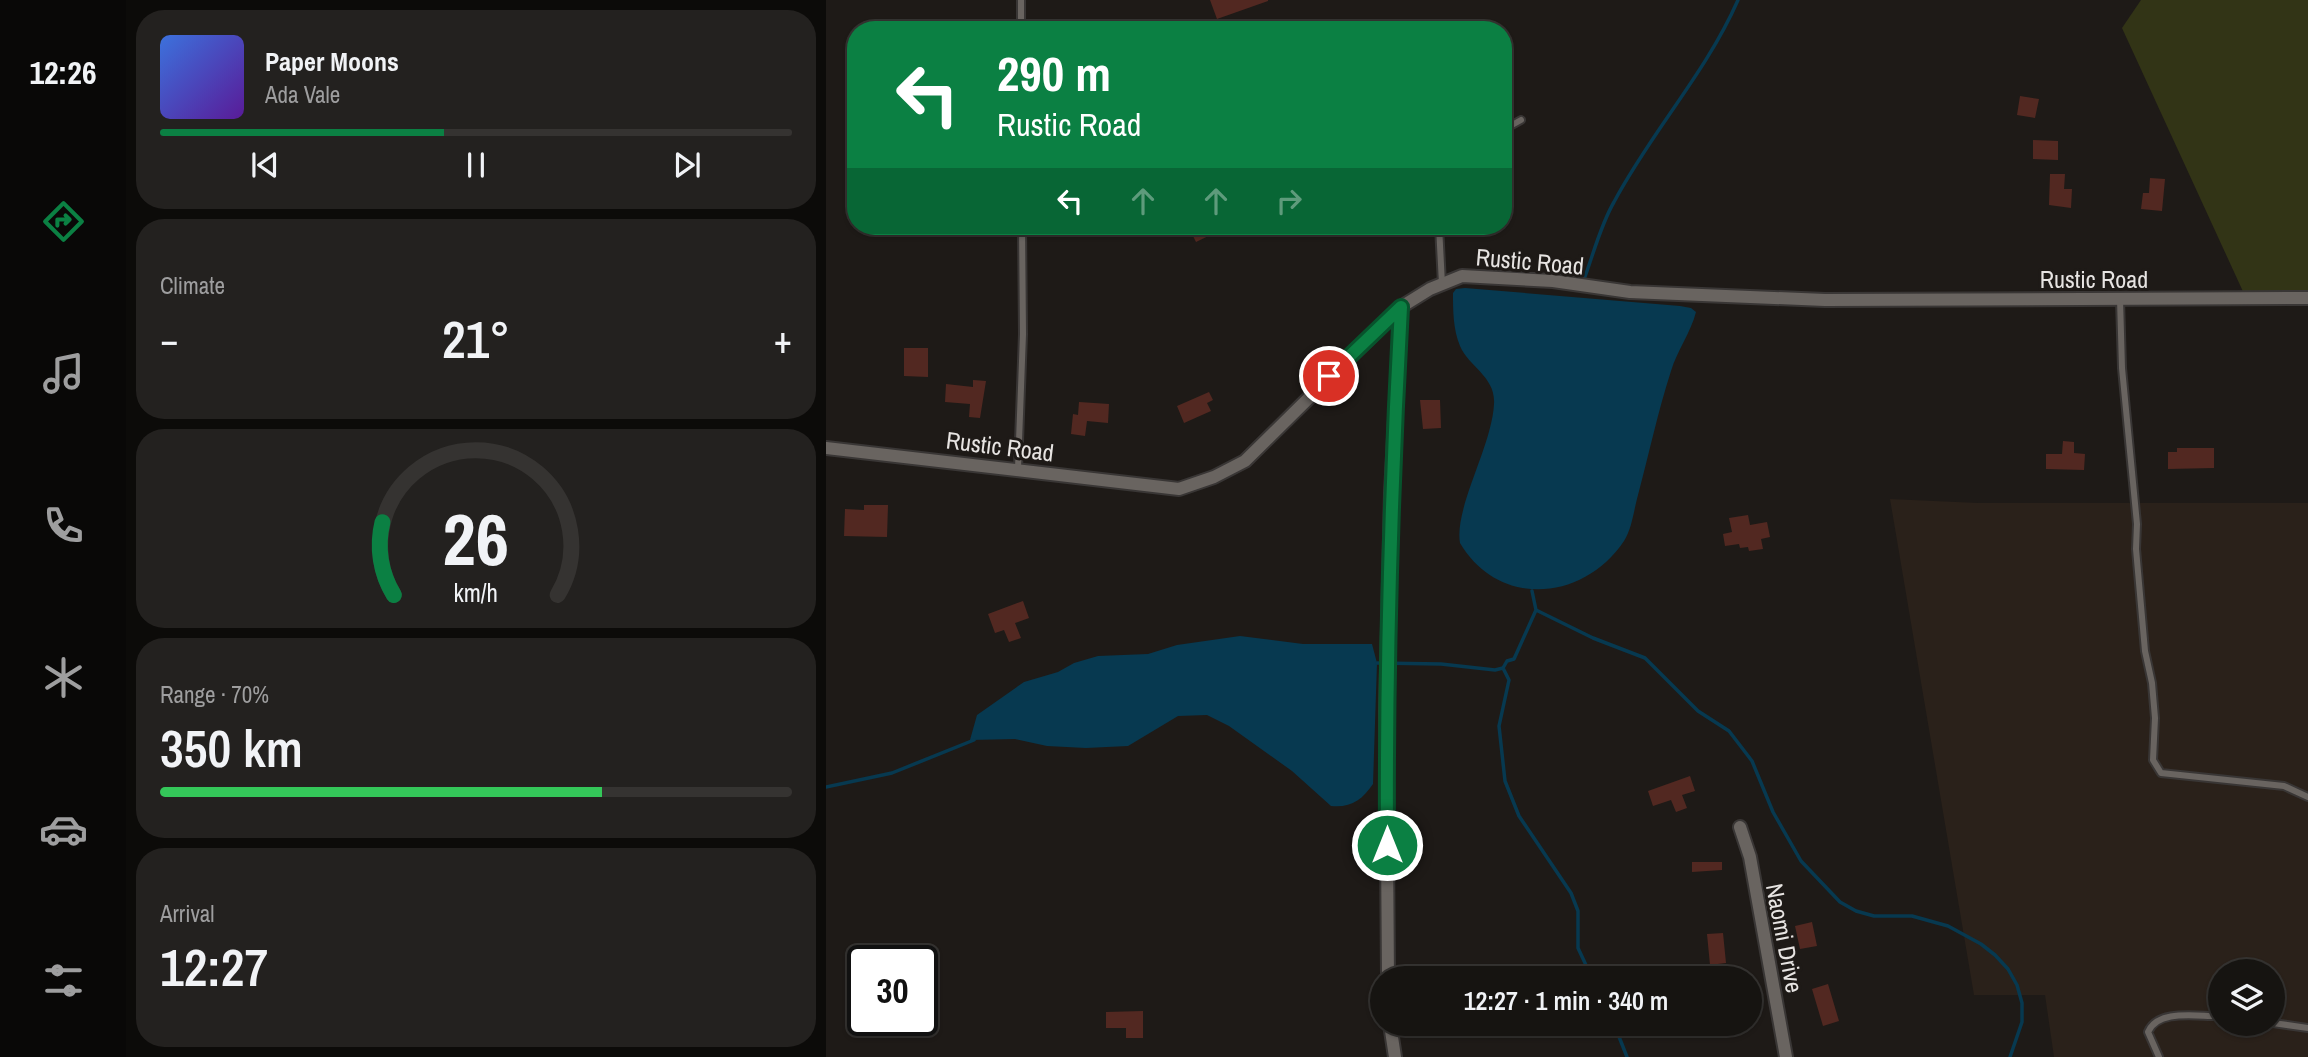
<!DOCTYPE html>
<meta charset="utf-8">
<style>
:root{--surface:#161411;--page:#23211f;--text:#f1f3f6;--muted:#9e9e9f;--line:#353331;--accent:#0b8043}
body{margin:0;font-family:"Archivo Narrow",sans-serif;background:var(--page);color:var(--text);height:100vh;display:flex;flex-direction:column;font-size:26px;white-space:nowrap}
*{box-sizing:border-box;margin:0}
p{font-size:23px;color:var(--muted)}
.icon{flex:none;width:38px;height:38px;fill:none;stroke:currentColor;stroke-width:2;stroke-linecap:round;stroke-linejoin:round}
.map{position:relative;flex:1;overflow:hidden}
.details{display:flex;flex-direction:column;gap:10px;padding:10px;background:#0c0b09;width:700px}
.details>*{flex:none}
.hud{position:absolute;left:21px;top:21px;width:665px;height:214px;border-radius:28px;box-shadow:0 2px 5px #0004,0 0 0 2px var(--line);background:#0b8043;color:#fff;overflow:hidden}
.buttons{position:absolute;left:1382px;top:959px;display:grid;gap:14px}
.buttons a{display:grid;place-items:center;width:77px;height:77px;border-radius:50%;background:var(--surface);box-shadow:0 2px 5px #0004,0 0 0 2px var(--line);font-size:35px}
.speed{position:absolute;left:21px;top:945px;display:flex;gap:14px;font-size:35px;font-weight:700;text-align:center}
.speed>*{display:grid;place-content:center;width:91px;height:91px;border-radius:50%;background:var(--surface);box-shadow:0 2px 5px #0004,0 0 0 2px var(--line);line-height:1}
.speed .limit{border:4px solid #111;border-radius:10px;background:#fff;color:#111}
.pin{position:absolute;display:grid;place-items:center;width:60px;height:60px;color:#fff;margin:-30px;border:4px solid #fff;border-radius:50%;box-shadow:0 2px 7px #0007}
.me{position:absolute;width:77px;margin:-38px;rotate:0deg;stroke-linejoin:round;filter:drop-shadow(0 0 5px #0008)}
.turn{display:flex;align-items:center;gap:24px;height:147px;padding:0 35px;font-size:32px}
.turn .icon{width:91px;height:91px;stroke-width:2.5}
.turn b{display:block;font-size:49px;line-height:60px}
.lanes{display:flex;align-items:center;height:66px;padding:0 35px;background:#0003;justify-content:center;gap:35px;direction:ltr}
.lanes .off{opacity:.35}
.big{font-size:52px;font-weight:600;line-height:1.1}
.details .tile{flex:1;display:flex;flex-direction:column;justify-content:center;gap:10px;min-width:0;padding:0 24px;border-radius:28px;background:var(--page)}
.details .dial{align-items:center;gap:0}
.dial svg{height:182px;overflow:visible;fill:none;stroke:var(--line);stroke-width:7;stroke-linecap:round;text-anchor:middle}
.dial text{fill:var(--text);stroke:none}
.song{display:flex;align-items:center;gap:21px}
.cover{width:84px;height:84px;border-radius:10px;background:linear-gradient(135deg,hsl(220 70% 55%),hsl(270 70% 35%))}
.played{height:7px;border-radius:4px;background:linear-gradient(90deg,var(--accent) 45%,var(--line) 45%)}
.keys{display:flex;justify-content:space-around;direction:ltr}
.heat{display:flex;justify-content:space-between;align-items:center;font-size:38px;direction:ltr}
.charge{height:10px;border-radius:5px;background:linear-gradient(90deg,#34c759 70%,var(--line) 0)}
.trip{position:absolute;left:544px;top:966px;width:392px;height:70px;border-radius:35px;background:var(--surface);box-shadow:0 2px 5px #0004,0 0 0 2px var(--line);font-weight:600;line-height:70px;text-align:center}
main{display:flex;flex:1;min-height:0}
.dock{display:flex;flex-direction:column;width:126px;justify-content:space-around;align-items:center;background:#090807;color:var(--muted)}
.dock .icon{width:49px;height:49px}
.dock .current{color:var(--accent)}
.dock b{font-size:32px;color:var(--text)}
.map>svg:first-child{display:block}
.built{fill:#2a211a;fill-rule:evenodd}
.green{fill:#323416}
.water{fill:#073950}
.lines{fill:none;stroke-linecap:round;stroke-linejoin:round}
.stream{stroke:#073950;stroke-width:3.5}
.building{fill:#522821}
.lane-casing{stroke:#393635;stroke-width:10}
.street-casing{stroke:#393635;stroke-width:16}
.lane{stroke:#696460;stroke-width:6}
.street{stroke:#696460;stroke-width:12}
.route-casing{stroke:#07532c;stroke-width:18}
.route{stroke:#0b8043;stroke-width:12}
.labels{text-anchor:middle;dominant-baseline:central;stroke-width:6;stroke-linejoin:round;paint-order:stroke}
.street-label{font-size:24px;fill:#e7e4e2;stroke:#1e1a17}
</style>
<main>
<nav class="dock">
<b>12:26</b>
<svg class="icon current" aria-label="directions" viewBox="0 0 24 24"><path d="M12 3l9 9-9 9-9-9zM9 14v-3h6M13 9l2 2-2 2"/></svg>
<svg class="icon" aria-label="music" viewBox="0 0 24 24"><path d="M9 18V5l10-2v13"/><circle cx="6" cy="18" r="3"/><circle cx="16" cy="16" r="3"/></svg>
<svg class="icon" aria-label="phone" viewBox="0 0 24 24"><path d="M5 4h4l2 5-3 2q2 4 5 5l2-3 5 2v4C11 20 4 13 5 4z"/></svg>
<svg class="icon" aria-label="climate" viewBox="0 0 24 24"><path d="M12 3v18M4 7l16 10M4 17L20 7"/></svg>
<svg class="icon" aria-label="car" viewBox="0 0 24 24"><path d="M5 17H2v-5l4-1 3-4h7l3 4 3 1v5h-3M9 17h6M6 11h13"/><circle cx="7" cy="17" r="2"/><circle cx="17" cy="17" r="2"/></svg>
<svg class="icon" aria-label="filters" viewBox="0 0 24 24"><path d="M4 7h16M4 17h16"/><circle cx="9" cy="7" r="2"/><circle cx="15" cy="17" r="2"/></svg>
</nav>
<section class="details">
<div class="tile">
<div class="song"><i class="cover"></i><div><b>Paper Moons</b><p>Ada Vale</p></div></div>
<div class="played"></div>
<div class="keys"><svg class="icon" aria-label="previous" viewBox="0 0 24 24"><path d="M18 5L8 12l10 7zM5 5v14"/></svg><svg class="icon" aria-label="pause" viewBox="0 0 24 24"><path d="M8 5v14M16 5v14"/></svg><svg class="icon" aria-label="next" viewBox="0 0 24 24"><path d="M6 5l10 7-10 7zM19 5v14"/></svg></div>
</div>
<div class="tile"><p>Climate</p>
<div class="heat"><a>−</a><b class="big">21°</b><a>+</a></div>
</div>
<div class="tile dial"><svg viewBox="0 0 100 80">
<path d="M14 69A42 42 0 1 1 86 69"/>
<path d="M14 69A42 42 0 0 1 9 37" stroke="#0b8043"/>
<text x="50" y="56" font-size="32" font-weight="700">26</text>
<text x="50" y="72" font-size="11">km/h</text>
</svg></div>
<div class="tile"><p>Range · 70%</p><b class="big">350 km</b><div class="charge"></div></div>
<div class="tile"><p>Arrival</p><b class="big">12:27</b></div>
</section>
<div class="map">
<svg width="1482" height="1057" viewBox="0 0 1482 1057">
<rect width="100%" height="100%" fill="#1e1a17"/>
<path class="built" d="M 1064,499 L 1152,503 L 1482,503 L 1482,1057 L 1228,1057 L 1219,995 L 1148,995 ZM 1395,971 L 1447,971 L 1447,1024 L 1395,1024 Z"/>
<path class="green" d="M 1315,0 L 1482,0 L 1482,298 L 1420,298 L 1296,28 Z"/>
<path class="water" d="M 639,288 L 854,306 L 865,308 L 870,312 C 865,332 851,351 845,371 C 832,411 823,454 812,495 C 808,509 806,529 798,541 C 758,601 673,609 634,543 C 628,508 666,446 668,404 C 670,377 643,367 634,346 C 627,329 627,310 627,293 L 630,289 Z
M 414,636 L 477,644 L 546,644 L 551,663 L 547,784 C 536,800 525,808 505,806 L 466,771 L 403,726 L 381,715 L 352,716 L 302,746 L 260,748 L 221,746 L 189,739 L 144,740 L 151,715 L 198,682 L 232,672 L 248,663 L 272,656 L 322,654 L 351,645 Z"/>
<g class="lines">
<path class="stream" d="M 757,282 C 767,256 774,226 788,202 C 825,132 880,73 912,0
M 710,610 L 767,638 L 819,658 L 872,711 L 903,731 L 926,761 L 947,812 L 975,861 L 1014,902 L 1030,911 L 1048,916 L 1086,916 L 1122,926 L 1155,944 L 1169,955 L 1182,969 L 1191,985 L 1196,1003 L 1196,1022 L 1184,1057
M 551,663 L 615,664 L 669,670 L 677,668 L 681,661 L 688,659 L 710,610 L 706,591
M 677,668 L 683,680 L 673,726 L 679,781 L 693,816 L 745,893 L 752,911 L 752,948 L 766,978
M 0,787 L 66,773 L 148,740
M 788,1024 L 801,1057"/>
</g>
<path class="building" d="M 384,0 L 442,0 L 442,1 L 391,19 Z
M 1194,96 L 1213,99 L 1209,118 L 1191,115 Z
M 1207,140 L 1232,141 L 1232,160 L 1207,159 Z
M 1224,174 L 1239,174 L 1238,189 L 1246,189 L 1245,208 L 1223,205 Z
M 1324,178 L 1339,179 L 1336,211 L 1315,209 L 1317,193 L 1323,193 Z
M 362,226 L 403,226 L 370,242 Z
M 78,348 L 102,348 L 102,377 L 78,376 Z
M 147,380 L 160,381 L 154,418 L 143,417 L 144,404 L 119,402 L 120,384 L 147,387 Z
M 383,392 L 387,400 L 381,403 L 385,411 L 358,423 L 351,406 Z
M 594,400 L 614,400 L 615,428 L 597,429 Z
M 253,402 L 283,404 L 282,423 L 261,421 L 259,436 L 245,434 L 247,414 L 252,415 Z
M 1237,441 L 1248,442 L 1248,453 L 1259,454 L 1258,470 L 1220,469 L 1220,454 L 1236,454 Z
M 1351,448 L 1388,448 L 1388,468 L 1342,469 L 1342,452 L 1351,452 Z
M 38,505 L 62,505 L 61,537 L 18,536 L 19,509 L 38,510 Z
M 922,515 L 924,525 L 941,522 L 944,537 L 935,539 L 937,549 L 923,551 L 922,547 L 914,548 L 913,544 L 899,546 L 897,534 L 906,532 L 903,518 Z
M 197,601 L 203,618 L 189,623 L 195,638 L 183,642 L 178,630 L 169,633 L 162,614 Z
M 864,776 L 869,791 L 856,795 L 861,808 L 850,812 L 845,800 L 827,806 L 822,791 Z
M 866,862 L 896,862 L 896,870 L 866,872 Z
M 986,922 L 991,946 L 974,949 L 969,926 Z
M 897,933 L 900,963 L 884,965 L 881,934 Z
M 1002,984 L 1013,1021 L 997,1026 L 986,989 Z
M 317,1011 L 317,1038 L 300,1038 L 300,1028 L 280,1028 L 280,1012 Z"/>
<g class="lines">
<defs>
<path id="lane" d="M 195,30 L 195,0
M 677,130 L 695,120
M 613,226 L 616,284
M 1294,299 L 1296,368 L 1311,524 L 1310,549 L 1319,651 L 1326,683 L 1329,718 L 1327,760 L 1335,773 L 1458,786 L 1482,797
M 192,468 L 197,334 L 196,226
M 1447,1023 L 1482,1028
M 1333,1057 L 1322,1032 C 1332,1008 1373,1017 1395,1016"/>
<path id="street" d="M 0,448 L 353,489 L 388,477 L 419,461 L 575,307 L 604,289 L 636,276 L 727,281 L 804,292 L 999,300 L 1482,298
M 914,827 L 924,857 L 960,1057
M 562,978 L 560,712 L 565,493 L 575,307
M 564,1024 L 569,1057"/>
</defs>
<use href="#lane" class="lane-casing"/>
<use href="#street" class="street-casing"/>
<use href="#lane" class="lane"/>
<use href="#street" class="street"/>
</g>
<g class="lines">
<defs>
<path id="route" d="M 503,376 L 575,307 C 565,487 560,666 561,845"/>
</defs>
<use href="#route" class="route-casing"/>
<use href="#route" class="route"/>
</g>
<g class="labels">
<g class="street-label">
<text transform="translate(704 261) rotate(5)">Rustic Road</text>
<text x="1268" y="279">Rustic Road</text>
<text transform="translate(174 446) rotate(7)">Rustic Road</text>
<text transform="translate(959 938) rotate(79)">Naomi Drive</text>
</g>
</g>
</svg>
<div class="buttons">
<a><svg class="icon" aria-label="layers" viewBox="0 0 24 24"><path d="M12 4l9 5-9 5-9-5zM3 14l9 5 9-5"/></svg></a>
</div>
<div class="speed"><div class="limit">30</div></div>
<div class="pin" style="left:503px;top:376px;background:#d93025"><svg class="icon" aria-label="arrive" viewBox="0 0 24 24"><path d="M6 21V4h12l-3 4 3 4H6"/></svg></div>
<svg class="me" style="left:561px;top:845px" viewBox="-20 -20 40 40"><circle r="17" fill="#0b8043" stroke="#fff" stroke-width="3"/><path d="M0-11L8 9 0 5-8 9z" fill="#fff"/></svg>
<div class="trip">12:27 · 1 min · 340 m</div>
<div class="hud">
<div class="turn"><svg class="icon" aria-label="left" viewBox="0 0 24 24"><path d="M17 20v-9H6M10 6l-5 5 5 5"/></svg><div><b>290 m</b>Rustic Road</div></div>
<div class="lanes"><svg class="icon" aria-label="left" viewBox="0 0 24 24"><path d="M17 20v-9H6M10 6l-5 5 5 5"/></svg><svg class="icon off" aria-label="ahead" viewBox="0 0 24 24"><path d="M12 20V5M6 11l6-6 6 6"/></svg><svg class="icon off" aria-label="ahead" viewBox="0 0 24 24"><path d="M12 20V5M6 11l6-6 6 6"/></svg><svg class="icon off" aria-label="right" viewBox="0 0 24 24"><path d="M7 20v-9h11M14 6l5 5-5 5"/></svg></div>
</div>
</div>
</main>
